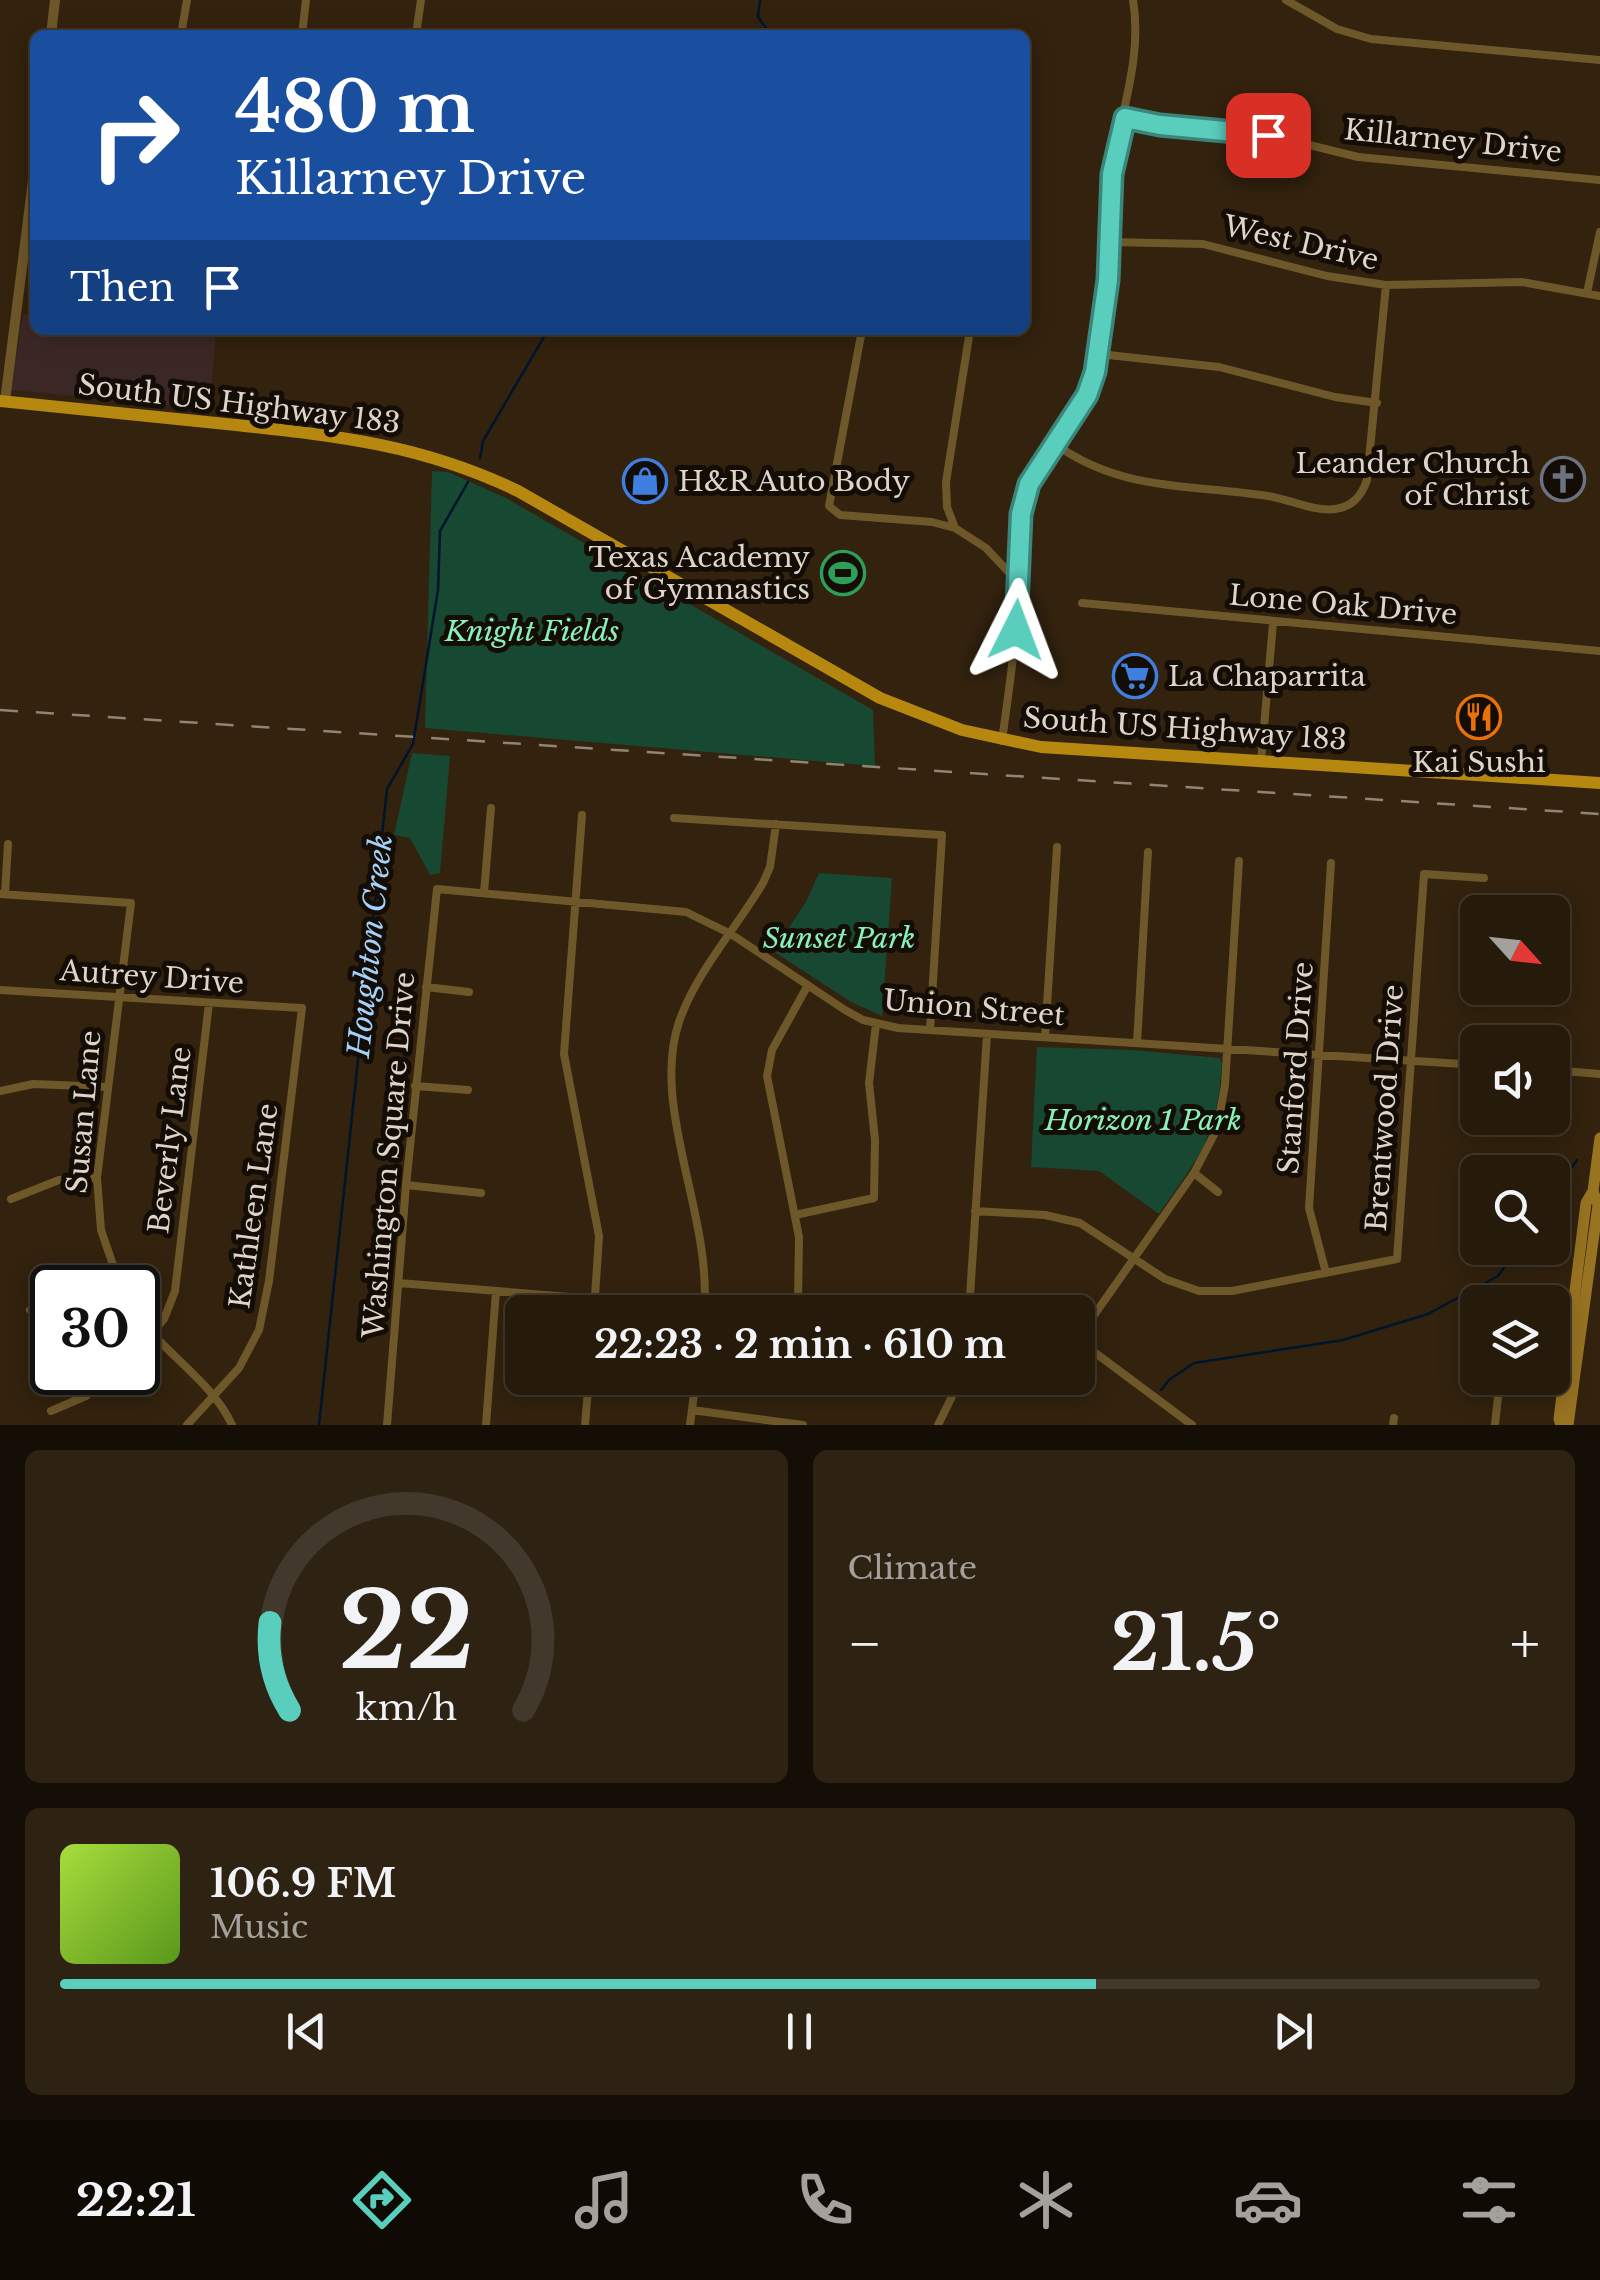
<!DOCTYPE html>
<meta charset="utf-8">
<style>
:root{--surface:#261a0a;--page:#2e2313;--text:#f1f3f6;--muted:#a4a19c;--line:#42382b;--accent:#5acebc}
body{margin:0;font-family:"Libre Baskerville",serif;background:var(--page);color:var(--text);height:100vh;display:flex;flex-direction:column;font-size:38px;white-space:nowrap}
*{box-sizing:border-box;margin:0}
p{font-size:32px;color:var(--muted)}
.icon{flex:none;width:55px;height:55px;fill:none;stroke:currentColor;stroke-width:2;stroke-linecap:round;stroke-linejoin:round}
.map{position:relative;height:1425px;overflow:hidden}
.side{display:flex;flex-direction:column;gap:25px;padding:25px;background:#150e06;flex:1}
.side>*{flex:none}
.hud{position:absolute;left:30px;top:30px;width:1000px;height:305px;border-radius:15px;box-shadow:0 5px 25px #0003,0 0 0 2px var(--line);background:#1a4fa0;color:#fff;overflow:hidden}
.needle{width:65px;rotate:117deg}
.buttons{position:absolute;left:1460px;top:895px;display:grid;gap:20px}
.buttons a{display:grid;place-items:center;width:110px;height:110px;border-radius:15px;background:var(--surface);box-shadow:0 5px 25px #0003,0 0 0 2px var(--line);font-size:50px}
.speed{position:absolute;left:30px;top:1265px;display:flex;gap:20px;font-size:50px;font-weight:700;text-align:center}
.speed>*{display:grid;place-content:center;width:130px;height:130px;border-radius:50%;background:var(--surface);box-shadow:0 5px 25px #0003,0 0 0 2px var(--line);line-height:1}
.speed .limit{border:5px solid #111;border-radius:15px;background:#fff;color:#111}
.pin{position:absolute;display:grid;place-items:center;width:85px;height:85px;color:#fff;margin:-42px;border-radius:20px;box-shadow:0 5px 15px #0006}
.me{position:absolute;width:110px;margin:-55px;rotate:3deg;stroke-linejoin:round;filter:drop-shadow(0 0 8px #0008)}
.turn{display:flex;align-items:center;gap:35px;height:210px;padding:0 40px;font-size:45px}
.turn .icon{width:130px;height:130px;stroke-width:2.5}
.turn b{display:block;font-size:70px;line-height:85px}
.then{display:flex;align-items:center;height:95px;padding:0 40px;background:#0003;gap:20px;font-size:38px}
.big{font-size:75px;font-weight:700;line-height:1.1}
.side .widget{flex:1;display:flex;flex-direction:column;justify-content:center;gap:15px;min-width:0;padding:0 35px;border-radius:15px;background:var(--page)}
.side .dial{align-items:center;gap:0}
.dial svg{height:260px;overflow:visible;fill:none;stroke:var(--line);stroke-width:7;stroke-linecap:round;text-anchor:middle}
.dial text{fill:var(--text);stroke:none}
.song{display:flex;align-items:center;gap:30px}
.cover{width:120px;height:120px;border-radius:15px;background:linear-gradient(135deg,hsl(80 70% 55%),hsl(90 70% 35%))}
.played{height:10px;border-radius:5px;background:linear-gradient(90deg,var(--accent) 70%,var(--line) 70%)}
.keys{display:flex;justify-content:space-around;direction:ltr}
.heat{display:flex;justify-content:space-between;align-items:center;font-size:55px;direction:ltr}
.side .tiles{flex:1;display:grid;gap:25px;grid-template-columns:1fr 1fr}
.widget:last-child{grid-column:span 2}
.trip{position:absolute;left:505px;top:1295px;width:590px;height:100px;border-radius:15px;background:var(--surface);box-shadow:0 5px 25px #0003,0 0 0 2px var(--line);font-weight:700;line-height:100px;text-align:center}
.menu{display:flex;height:160px;justify-content:space-around;align-items:center;background:#0f0a04;color:var(--muted)}
.menu .icon{width:70px;height:70px}
.menu .active{color:var(--accent)}
.menu b{font-size:45px;color:var(--text)}
.map>svg:first-child{display:block}
.industrial{fill:#3b2726}
.green{fill:#174831}
.lines{fill:none;stroke-linecap:round;stroke-linejoin:round}
.stream{stroke:#00152b;stroke-width:2.5}
.minor{stroke:#6e582a;stroke-width:8}
.tertiary{stroke:#6e582a;stroke-width:10}
.secondary{stroke:#987322;stroke-width:11}
.primary{stroke:#b7880f;stroke-width:12}
.rail{stroke:#918475;stroke-width:2.5;stroke-dasharray:18 18;stroke-linecap:butt}
.route-casing{stroke:#3a867a;stroke-width:25}
.route{stroke:#5acebc;stroke-width:18}
.labels{text-anchor:middle;dominant-baseline:central;stroke-width:10;stroke-linejoin:round;paint-order:stroke}
.street-label{font-size:28px;fill:#dfd4c9;stroke:#140d06}
.poi-label{font-size:28px;fill:#dfd4c9;stroke:#140d06;text-anchor:end}
.park-label{font-size:28px;font-style:italic;fill:#88f1bb;stroke:#140d06}
.water-label{font-size:30px;font-style:italic;fill:#a4d1fa;stroke:#140d06}
</style>
<div class="map">
<svg width="1600" height="1425" viewBox="0 0 1600 1425">
<rect width="100%" height="100%" fill="#32220e"/>
<path class="industrial" d="M 23,314 L 35,315 L 35,330 L 216,330 L 210,409 L 11,390 Z"/>
<path class="green" d="M 432,471 L 448,472 L 506,498 L 873,710 L 875,766 L 425,728 Z
M 412,753 L 450,756 L 440,873 L 430,875 L 410,838 L 394,835 Z
M 819,873 L 892,878 L 882,1016 L 851,1002 L 773,951 L 806,902 Z
M 1037,1047 L 1132,1050 L 1220,1058 L 1222,1064 C 1216,1139 1201,1154 1159,1214 L 1099,1171 L 1031,1167 Z"/>
<g class="lines">
<path class="stream" d="M 760,0 L 758,17 L 771,35
M 480,458 L 483,441 L 548,330
M 1552,1196 L 1577,1160
M 1161,1390 L 1169,1380 L 1194,1363 L 1343,1340 L 1428,1314 L 1498,1276 L 1518,1248
M 319,1425 L 387,789 L 413,744 L 438,590 L 440,531 L 468,482"/>
<path class="minor" d="M 1286,0 L 1337,29 L 1371,39 L 1600,60
M 181,35 L 187,0
M 302,35 L 306,0
M 416,35 L 421,0
M 1125,118 L 1161,125 L 1268,135 L 1358,157 L 1600,180
M 1110,242 L 1203,244 L 1327,276 L 1386,285 L 1522,282 L 1600,296
M 1587,293 L 1600,232
M 862,330 L 829,506 L 840,515 L 932,522 L 955,528
M 970,330 L 946,482 L 947,507 L 955,528 L 986,548 L 1018,582
M 1099,354 L 1219,367 L 1335,397 L 1377,403
M 1055,444 C 1122,492 1190,484 1268,496 C 1289,499 1314,512 1335,509 C 1352,507 1362,495 1367,480 L 1386,285
M 1082,603 L 1600,651
M 1002,741 C 1007,703 1013,665 1016,627 C 1019,584 1015,539 1025,497 C 1036,452 1080,423 1093,379 C 1114,312 1104,242 1112,173 C 1119,115 1143,60 1133,0
M 1261,761 L 1273,623
M 582,815 L 564,1054 L 599,1236 L 594,1312
M 674,818 L 942,835 L 930,1030
M 484,893 L 491,808
M 0,894 L 131,903 L 97,1178 L 101,1230 L 121,1288
M 5,894 L 8,844
M 426,987 L 469,992
M 0,990 L 302,1008 L 269,1281 L 259,1330 L 239,1368 L 187,1425
M 1045,1037 L 1057,847
M 1137,1043 L 1148,852
M 1552,1070 L 1600,1074
M 415,1086 L 468,1090
M 0,1091 L 33,1084 L 107,1087
M 1194,1173 L 1218,1192
M 406,1185 L 481,1193
M 11,1199 L 59,1180 L 97,1178
M 975,1211 L 1045,1215 L 1080,1223 L 1165,1279 L 1199,1291 L 1232,1291 L 1397,1259 L 1424,874 L 1484,878
M 795,1215 L 874,1198 L 875,1140 L 869,1083 L 876,1024
M 1326,1273 L 1309,1208 L 1331,863
M 399,1283 L 595,1299
M 64,1288 L 111,1266
M 705,1297 L 950,1312
M 798,1303 L 799,1237 L 767,1076 L 772,1050 L 808,985
M 30,1310 L 52,1295
M 704,1312 C 713,1217 650,1108 679,1022 C 696,972 736,929 763,883 L 770,867 L 776,824
M 969,1312 L 987,1034
M 138,1317 C 166,1354 213,1383 232,1425
M 1078,1338 L 1194,1173 L 1217,1129 L 1225,1085 L 1239,861
M 1078,1340 L 1192,1425
M 138,1350 L 164,1319 L 175,1291 L 209,1003
M 692,1410 L 803,1425
M 51,1411 L 86,1396 L 112,1372
M 387,1425 L 406,1185 L 437,889 L 686,912 L 731,934 L 845,1010 L 863,1020 L 898,1028 L 1478,1065
M 486,1425 L 496,1291
M 585,1425 L 589,1378
M 690,1425 L 696,1378
M 938,1425 L 961,1378
M 1393,1425 L 1394,1418
M 1495,1425 L 1500,1378"/>
<path class="tertiary" d="M 51,35 L 55,0
M 5,401 L 35,165"/>
<path class="secondary" d="M 1561,1425 L 1559,1419 L 1586,1203 L 1593,1191 L 1600,1138
M 1568,1425 L 1598,1205 L 1593,1191"/>
<path class="primary" d="M 0,401 C 79,409 157,417 236,425 C 339,436 423,445 518,491 L 880,698 L 962,730 L 1041,747 L 1600,783"/>
<path class="rail" d="M 0,710 L 1600,814"/>
</g>
<g class="lines">
<defs>
<path id="route" d="M 1016,630 L 1021,514 L 1029,484 L 1087,395 L 1095,372 L 1108,280 L 1112,174 L 1125,118 L 1160,125 L 1268,135"/>
</defs>
<use href="#route" class="route-casing"/>
<use href="#route" class="route"/>
</g>
<defs>
<symbol id="church-ring" viewBox="-11 -11 22 22"><circle r="9.5" fill="#140d06" stroke="#6b7280" stroke-width="1.5"/><path d="M-1.2-6h2.4v3.5h3.3v2.4h-3.3V6h-2.4V-.1h-3.3v-2.4h3.3Z" fill="#6b7280"/></symbol>
<symbol id="shop-ring" viewBox="-11 -11 22 22"><circle r="9.5" fill="#140d06" stroke="#3f7fe0" stroke-width="1.5"/><path d="M-5-2.5h2.3a2.7 3.5 0 0 1 5.4 0H5L5.5 6h-11ZM-1.5-2.5h3a1.5 2.3 0 0 0-3 0Z" fill="#3f7fe0"/></symbol>
<symbol id="stadium-ring" viewBox="-11 -11 22 22"><circle r="9.5" fill="#140d06" stroke="#2e9e5b" stroke-width="1.5"/><path d="M0-5a6.5 5 0 1 0 0 10a6.5 5 0 1 0 0-10ZM-3.5-1.8h7v3.6h-7Z" fill="#2e9e5b"/></symbol>
<symbol id="supermarket-ring" viewBox="-11 -11 22 22"><circle r="9.5" fill="#140d06" stroke="#3f7fe0" stroke-width="1.5"/><path d="M-6-5.5h2.5l.6 2H6L4.5 2H-2.5L-4.4-4H-6ZM-1.5 3.2a1.3 1.3 0 1 0 .1 0ZM3 3.2a1.3 1.3 0 1 0 .1 0Z" fill="#3f7fe0"/></symbol>
<symbol id="restaurant-ring" viewBox="-11 -11 22 22"><circle r="9.5" fill="#140d06" stroke="#e8710a" stroke-width="1.5"/><path d="M-5-6h1v4h1v-4h1v4h1v-4h1v5L-1.5 .5V6h-2V.5L-5-1ZM5-6V6H3V1.5H1.5Q1.5-4 5-6Z" fill="#e8710a"/></symbol>
</defs>
<g fill-rule="evenodd">
<use href="#church-ring" x="1538" y="454" width="50" height="50"/>
<use href="#shop-ring" x="620" y="456" width="50" height="50"/>
<use href="#stadium-ring" x="818" y="548" width="50" height="50"/>
<use href="#supermarket-ring" x="1110" y="651" width="50" height="50"/>
<use href="#restaurant-ring" x="1454" y="692" width="50" height="50"/>
</g>
<g class="labels">
<g class="street-label">
<text transform="translate(1453 141) rotate(6)">Killarney Drive</text>
<text transform="translate(1301 243) rotate(13)">West Drive</text>
<text transform="translate(239 404) rotate(7)">South US Highway 183</text>
<text transform="translate(1343 605) rotate(5)">Lone Oak Drive</text>
<text transform="translate(1185 729) rotate(4)">South US Highway 183</text>
<text transform="translate(152 977) rotate(4)">Autrey Drive</text>
<text transform="translate(974 1008) rotate(5)">Union Street</text>
<text transform="translate(1296 1068) rotate(-86)">Stanford Drive</text>
<text transform="translate(1385 1108) rotate(-86)">Brentwood Drive</text>
<text transform="translate(84 1112) rotate(-85)">Susan Lane</text>
<text transform="translate(170 1140) rotate(-83)">Beverly Lane</text>
<text transform="translate(389 1155) rotate(-85)">Washington Square Drive</text>
<text transform="translate(254 1206) rotate(-82)">Kathleen Lane</text>
</g>
<g class="poi-label">
<text x="1530" y="463">Leander Church<tspan x="1530" dy="32">of Christ</tspan></text>
<text x="678" y="481" text-anchor="start">H&amp;R Auto Body</text>
<text x="810" y="557">Texas Academy<tspan x="810" dy="32">of Gymnastics</tspan></text>
<text x="1168" y="676" text-anchor="start">La Chaparrita</text>
<text x="1479" y="762" text-anchor="middle">Kai Sushi</text>
</g>
<g class="park-label">
<text x="532" y="631">Knight Fields</text>
<text x="839" y="938">Sunset Park</text>
<text x="1143" y="1120">Horizon 1 Park</text>
</g>
<g class="water-label">
<text transform="translate(370 946) rotate(-84)">Houghton Creek</text>
</g>
</g>
</svg>
<div class="buttons">
<a><svg class="needle" viewBox="-14 -14 28 28"><path d="M0-13l5 13h-10z" fill="#e53935"/><path d="M0 13l5-13h-10z" fill="#a4a19c"/></svg></a>
<a><svg class="icon" aria-label="sound" viewBox="0 0 24 24"><path d="M4 9h4l5-4v14l-5-4H4zM17 9q2 3 0 6"/></svg></a>
<a><svg class="icon" aria-label="search" viewBox="0 0 24 24"><circle cx="10" cy="10" r="6"/><path d="M15 15l6 6"/></svg></a>
<a><svg class="icon" aria-label="layers" viewBox="0 0 24 24"><path d="M12 4l9 5-9 5-9-5zM3 14l9 5 9-5"/></svg></a>
</div>
<div class="speed"><div class="limit">30</div></div>
<div class="pin" style="left:1268px;top:135px;background:#d93025"><svg class="icon" aria-label="arrive" viewBox="0 0 24 24"><path d="M6 21V4h12l-3 4 3 4H6"/></svg></div>
<svg class="me" style="left:1016px;top:630px" viewBox="-20 -20 40 40"><path d="M0-17L14 15 0 8-14 15z" fill="#5acebc" stroke="#fff" stroke-width="4"/></svg>
<div class="trip">22:23 · 2 min · 610 m</div>
<div class="hud">
<div class="turn"><svg class="icon" aria-label="right" viewBox="0 0 24 24"><path d="M7 20v-9h11M14 6l5 5-5 5"/></svg><div><b>480 m</b>Killarney Drive</div></div>
<div class="then">Then<svg class="icon" aria-label="arrive" viewBox="0 0 24 24"><path d="M6 21V4h12l-3 4 3 4H6"/></svg></div>
</div>
</div>
<section class="side">
<div class="tiles">
<div class="widget dial"><svg viewBox="0 0 100 80">
<path d="M14 69A42 42 0 1 1 86 69"/>
<path d="M14 69A42 42 0 0 1 8 42" stroke="#5acebc"/>
<text x="50" y="56" font-size="32" font-weight="700">22</text>
<text x="50" y="72" font-size="11">km/h</text>
</svg></div>
<div class="widget"><p>Climate</p>
<div class="heat"><a>−</a><b class="big">21.5°</b><a>+</a></div>
</div>
<div class="widget">
<div class="song"><i class="cover"></i><div><b>106.9 FM</b><p>Music</p></div></div>
<div class="played"></div>
<div class="keys"><svg class="icon" aria-label="previous" viewBox="0 0 24 24"><path d="M18 5L8 12l10 7zM5 5v14"/></svg><svg class="icon" aria-label="pause" viewBox="0 0 24 24"><path d="M8 5v14M16 5v14"/></svg><svg class="icon" aria-label="next" viewBox="0 0 24 24"><path d="M6 5l10 7-10 7zM19 5v14"/></svg></div>
</div>
</div>
</section>
<nav class="menu">
<b>22:21</b>
<svg class="icon active" aria-label="directions" viewBox="0 0 24 24"><path d="M12 3l9 9-9 9-9-9zM9 14v-3h6M13 9l2 2-2 2"/></svg>
<svg class="icon" aria-label="music" viewBox="0 0 24 24"><path d="M9 18V5l10-2v13"/><circle cx="6" cy="18" r="3"/><circle cx="16" cy="16" r="3"/></svg>
<svg class="icon" aria-label="phone" viewBox="0 0 24 24"><path d="M5 4h4l2 5-3 2q2 4 5 5l2-3 5 2v4C11 20 4 13 5 4z"/></svg>
<svg class="icon" aria-label="climate" viewBox="0 0 24 24"><path d="M12 3v18M4 7l16 10M4 17L20 7"/></svg>
<svg class="icon" aria-label="car" viewBox="0 0 24 24"><path d="M5 17H2v-5l4-1 3-4h7l3 4 3 1v5h-3M9 17h6M6 11h13"/><circle cx="7" cy="17" r="2"/><circle cx="17" cy="17" r="2"/></svg>
<svg class="icon" aria-label="filters" viewBox="0 0 24 24"><path d="M4 7h16M4 17h16"/><circle cx="9" cy="7" r="2"/><circle cx="15" cy="17" r="2"/></svg>
</nav>
